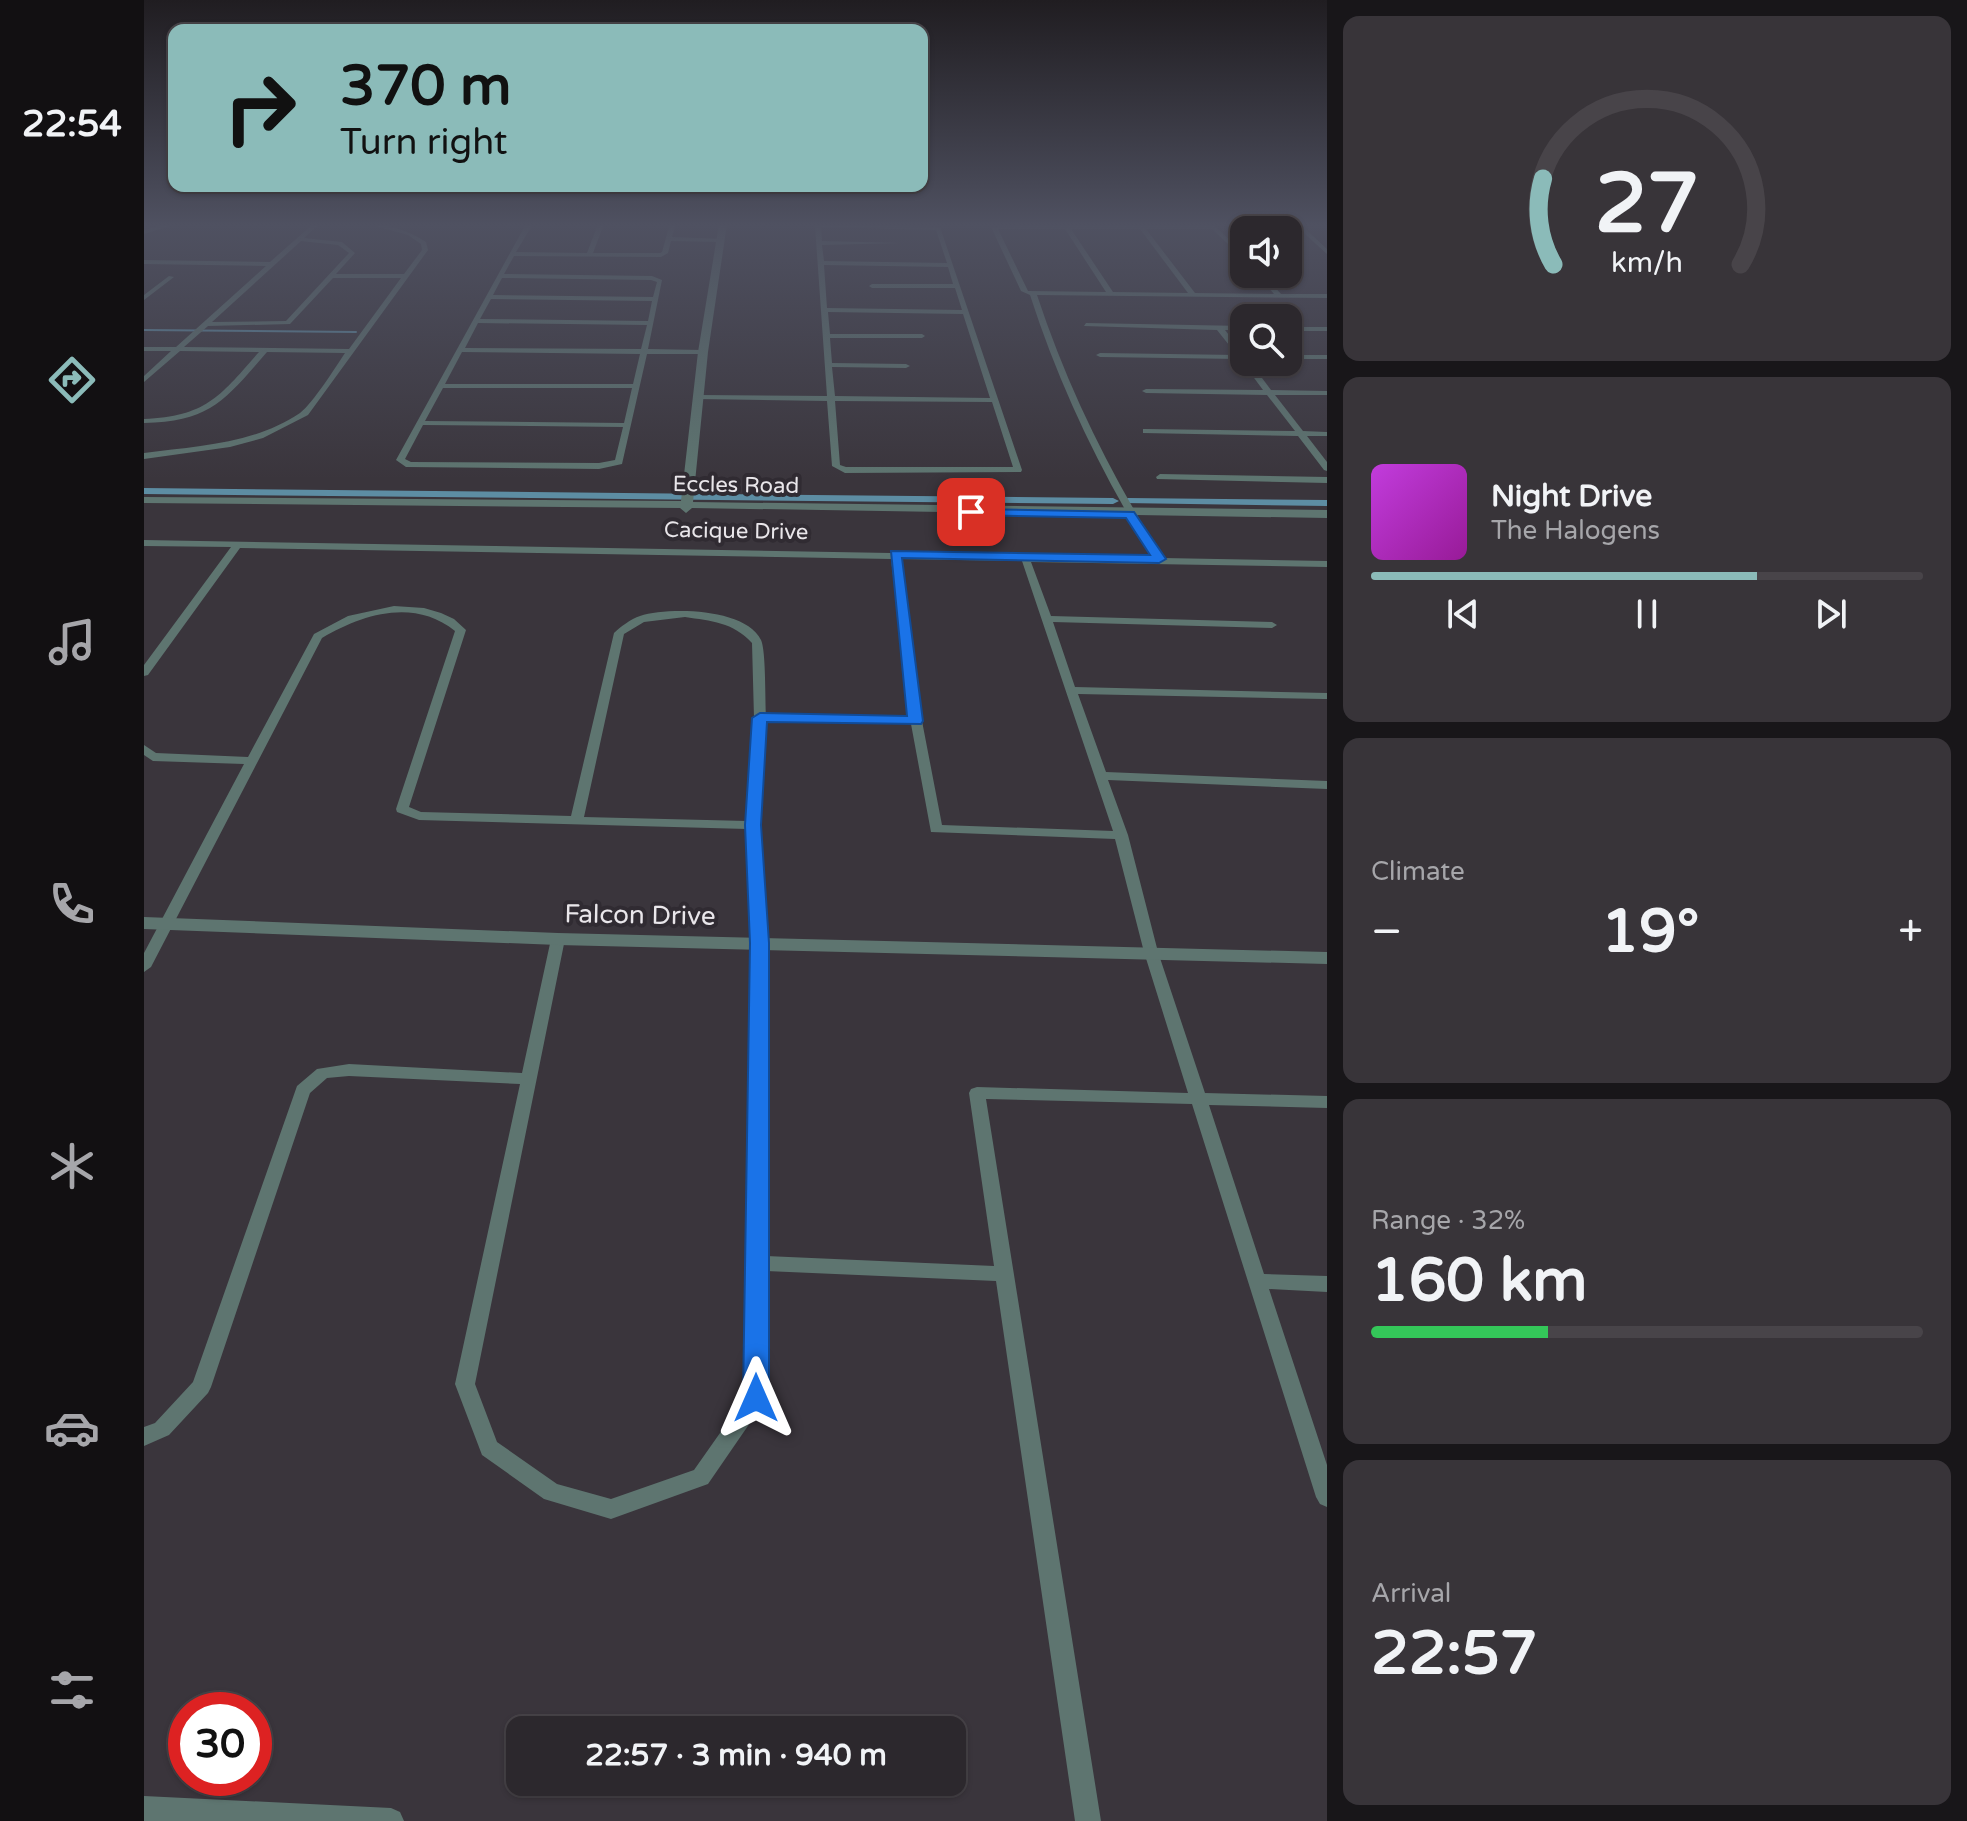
<!DOCTYPE html>
<meta charset="utf-8">
<style>
:root{--surface:#2c282d;--page:#383439;--text:#f1f3f6;--muted:#a6a6aa;--line:#484449;--accent:#8bbbb9}
body{margin:0;font-family:"Varela Round",sans-serif;background:var(--page);color:var(--text);height:100vh;display:flex;flex-direction:column;font-size:30px;white-space:nowrap}
*{box-sizing:border-box;margin:0}
p{font-size:26px;color:var(--muted)}
.icon{flex:none;width:44px;height:44px;fill:none;stroke:currentColor;stroke-width:2;stroke-linecap:round;stroke-linejoin:round}
.map{position:relative;flex:1;overflow:hidden}
.details{display:flex;flex-direction:column;gap:16px;padding:16px;background:#181619;width:640px}
.details>*{flex:none}
.hud{position:absolute;left:24px;top:24px;width:760px;height:168px;border-radius:16px;box-shadow:0 2px 6px #0004,0 0 0 2px var(--line);background:#8bbbb9;color:#111;overflow:hidden}
.fabs{position:absolute;left:1086px;top:216px;display:grid;gap:16px}
.fabs a{display:grid;place-items:center;width:72px;height:72px;border-radius:16px;background:var(--surface);box-shadow:0 2px 6px #0004,0 0 0 2px var(--line);font-size:40px}
.speed{position:absolute;left:24px;top:1692px;display:flex;gap:16px;font-size:40px;font-weight:700;text-align:center}
.speed>*{display:grid;place-content:center;width:104px;height:104px;border-radius:50%;background:var(--surface);box-shadow:0 2px 6px #0004,0 0 0 2px var(--line);line-height:1}
.speed .limit{border:12px solid #d22;background:#fff;color:#111}
.pin{position:absolute;display:grid;place-items:center;width:68px;height:68px;color:#fff;margin:-34px;border-radius:16px;box-shadow:0 4px 12px #0006}
.me{position:absolute;width:88px;margin:-44px;rotate:0deg;stroke-linejoin:round;filter:drop-shadow(0 0 6px #0008)}
.turn{display:flex;align-items:center;gap:28px;height:168px;padding:0 40px;font-size:36px}
.turn .icon{width:104px;height:104px;stroke-width:2.5}
.turn b{display:block;font-size:56px;line-height:68px}
.big{font-size:60px;font-weight:700;line-height:1.1}
.details .card{flex:1;display:flex;flex-direction:column;justify-content:center;gap:12px;min-width:0;padding:0 28px;border-radius:16px;background:var(--page)}
.details .dial{align-items:center;gap:0}
.dial svg{height:208px;overflow:visible;fill:none;stroke:var(--line);stroke-width:7;stroke-linecap:round;text-anchor:middle}
.dial text{fill:var(--text);stroke:none}
.song{display:flex;align-items:center;gap:24px}
.cover{width:96px;height:96px;border-radius:12px;background:linear-gradient(135deg,hsl(290 70% 55%),hsl(300 70% 35%))}
.played{height:8px;border-radius:4px;background:linear-gradient(90deg,var(--accent) 70%,var(--line) 70%)}
.keys{display:flex;justify-content:space-around;direction:ltr}
.heat{display:flex;justify-content:space-between;align-items:center;font-size:44px;direction:ltr}
.charge{height:12px;border-radius:6px;background:linear-gradient(90deg,#34c759 32%,var(--line) 0)}
.trip{position:absolute;left:362px;top:1716px;width:460px;height:80px;border-radius:16px;background:var(--surface);box-shadow:0 2px 6px #0004,0 0 0 2px var(--line);font-weight:700;line-height:80px;text-align:center}
main{display:flex;flex:1;min-height:0}
.tabs{display:flex;flex-direction:column;width:144px;justify-content:space-around;align-items:center;background:#121012;color:var(--muted)}
.tabs .icon{width:56px;height:56px}
.tabs .on{color:var(--accent)}
.tabs b{font-size:36px;color:var(--text)}
.map>svg:first-child{display:block}
.lines{fill:none;stroke-linecap:round;stroke-linejoin:round}
.stream{stroke:#5d8da3;stroke-width:2}
.canal{fill:#5d8da3;fill-rule:evenodd}
.minor{fill:#5e7570;fill-rule:evenodd}
.tertiary{fill:#5e7570;fill-rule:evenodd}
.route{fill:#1a73e8;stroke:#114b97;stroke-width:2}
.labels{text-anchor:middle;dominant-baseline:central;stroke-width:8;stroke-linejoin:round;paint-order:stroke}
.far-street-label{font-size:22px;fill:#e9e6ea;stroke:#302b32}
.street-label{font-size:26px;fill:#e9e6ea;stroke:#302b32}
</style>
<main>
<nav class="tabs">
<b>22:54</b>
<svg class="icon on" aria-label="directions" viewBox="0 0 24 24"><path d="M12 3l9 9-9 9-9-9zM9 14v-3h6M13 9l2 2-2 2"/></svg>
<svg class="icon" aria-label="music" viewBox="0 0 24 24"><path d="M9 18V5l10-2v13"/><circle cx="6" cy="18" r="3"/><circle cx="16" cy="16" r="3"/></svg>
<svg class="icon" aria-label="phone" viewBox="0 0 24 24"><path d="M5 4h4l2 5-3 2q2 4 5 5l2-3 5 2v4C11 20 4 13 5 4z"/></svg>
<svg class="icon" aria-label="climate" viewBox="0 0 24 24"><path d="M12 3v18M4 7l16 10M4 17L20 7"/></svg>
<svg class="icon" aria-label="car" viewBox="0 0 24 24"><path d="M5 17H2v-5l4-1 3-4h7l3 4 3 1v5h-3M9 17h6M6 11h13"/><circle cx="7" cy="17" r="2"/><circle cx="17" cy="17" r="2"/></svg>
<svg class="icon" aria-label="filters" viewBox="0 0 24 24"><path d="M4 7h16M4 17h16"/><circle cx="9" cy="7" r="2"/><circle cx="15" cy="17" r="2"/></svg>
</nav>
<div class="map">
<svg width="1183" height="1821" viewBox="0 0 1183 1821">
<rect width="100%" height="100%" fill="#3a353c"/>
<g class="lines">
<path class="stream" d="M 0,330 L 212,332"/>
<path class="canal" d="M 0,488 L 969,498 L 975,501 L 969,504 L 0,494 Z
M 984,498 L 1183,500 L 1183,506 L 980,503 L 978,501 Z"/>
<path class="minor" d="M 23,224 L 32,224 L 0,234 L 0,230 Z
M 169,224 L 175,224 L 160,238 L 198,242 L 211,253 L 192,274 L 260,274 L 278,250 L 277,244 L 264,235 L 224,224 C 245,224 265,231 282,242 L 284,250 L 164,415 L 119,438 L 86,447 L 0,459 L 0,453 C 53,446 110,444 156,413 C 169,403 191,368 201,353 L 123,352 C 81,400 67,421 0,423 L 0,419 C 63,416 76,396 115,352 L 36,351 L 0,382 L 0,376 L 27,351 L 0,351 L 0,347 L 32,347 L 122,266 L 0,264 L 0,260 L 126,262 ZM 157,241 L 194,245 L 205,253 L 142,321 L 68,322 ZM 189,278 L 257,278 L 205,349 L 40,347 L 64,326 L 146,324 Z
M 382,224 L 389,224 L 372,252 L 443,253 L 454,224 L 460,224 L 449,253 L 516,253 L 518,252 L 525,227 L 521,224 L 531,226 L 528,237 L 579,239 L 577,242 L 527,241 L 524,253 L 517,257 L 370,256 L 360,274 L 508,276 L 518,280 L 504,349 L 559,350 L 563,352 L 559,354 L 503,354 L 478,464 L 455,469 L 262,467 L 252,460 ZM 358,278 L 507,280 L 513,282 L 509,297 L 349,295 ZM 347,299 L 508,301 L 504,321 L 336,319 ZM 334,323 L 503,325 L 497,349 L 321,348 ZM 318,352 L 496,354 L 489,384 L 301,384 ZM 299,388 L 488,388 L 480,423 L 281,421 ZM 279,425 L 479,427 L 471,460 L 455,463 L 267,462 L 261,459 Z
M 676,224 L 796,227 L 878,470 L 877,472 L 701,473 L 688,466 L 683,401 L 553,399 L 553,395 L 556,395 L 683,396 L 671,226 ZM 677,227 L 792,230 L 803,263 L 680,261 L 678,245 L 757,243 L 678,241 ZM 680,265 L 804,267 L 809,284 L 728,284 L 725,286 L 728,288 L 811,288 L 818,310 L 683,308 ZM 684,312 L 819,314 L 846,398 L 691,396 L 688,367 L 762,368 L 766,366 L 762,364 L 688,363 L 686,338 L 778,338 L 781,336 L 778,334 L 686,334 ZM 691,401 L 848,402 L 869,467 L 702,467 L 696,465 Z
M 922,224 L 1071,226 L 1100,254 L 1100,259 L 1068,229 L 1002,229 L 1051,293 L 1130,294 L 1113,274 L 1119,274 L 1137,294 L 1183,294 L 1183,298 L 893,295 C 924,389 967,475 1019,558 L 1183,561 L 1183,567 L 887,562 L 907,616 L 1128,622 L 1133,625 L 1128,628 L 909,622 L 931,687 L 1183,693 L 1183,699 L 1180,699 L 934,694 L 962,772 L 1183,781 L 1183,789 L 964,780 L 984,835 L 1014,952 L 1061,1093 L 1183,1096 L 1183,1108 L 1065,1105 L 1120,1274 L 1183,1276 L 1183,1292 L 1125,1289 L 1183,1465 L 1183,1507 L 1176,1504 L 1172,1497 L 1048,1104 L 842,1099 L 957,1821 L 931,1821 L 852,1281 L 622,1271 L 622,1398 L 619,1404 L 564,1484 L 467,1519 L 400,1499 L 338,1455 L 311,1384 L 376,1084 L 205,1076 L 183,1078 L 166,1093 L 67,1387 L 64,1393 L 25,1435 L 0,1446 L 0,1427 L 11,1423 L 49,1382 L 153,1086 L 173,1069 L 205,1064 L 378,1073 L 407,939 L 414,934 L 421,939 L 331,1384 L 353,1442 L 413,1484 L 467,1499 L 550,1470 L 602,1396 L 604,1267 L 602,1263 L 604,1259 L 608,943 L 603,829 L 275,820 L 253,812 L 252,809 L 311,631 C 270,598 219,614 178,638 L 7,967 L 0,972 L 0,953 L 100,764 L 9,761 L 0,755 L 0,745 L 12,753 L 104,757 L 170,634 L 204,616 L 250,606 L 280,608 L 297,613 L 310,619 L 322,630 L 265,807 L 277,812 L 427,816 L 470,633 C 476,627 487,619 496,616 C 525,607 601,608 617,640 C 622,650 621,700 622,715 L 766,717 L 747,559 L 96,548 L 4,675 L 0,676 L 0,665 L 87,547 L 0,546 L 0,540 L 747,553 L 751,551 L 755,554 L 1010,558 C 958,475 916,388 886,295 L 877,291 L 847,227 ZM 854,229 L 921,229 L 962,292 L 884,291 ZM 927,229 L 996,229 L 1044,293 L 969,292 ZM 757,559 L 878,561 L 969,831 L 798,825 L 778,721 ZM 541,617 C 567,621 589,622 608,643 L 610,718 L 603,821 L 440,817 L 480,634 L 500,622 ZM 622,722 L 767,724 L 787,832 L 971,839 L 1000,952 L 1044,1093 L 833,1087 L 827,1089 L 825,1093 L 850,1266 L 622,1256 L 622,943 L 615,825 Z
M 1150,224 L 1156,224 L 1183,249 L 1183,254 Z
M 25,276 L 30,277 L 0,300 L 0,295 Z
M 942,323 L 1100,326 L 1100,330 L 1081,330 L 1100,354 L 1100,362 L 1106,362 L 1127,390 L 1183,391 L 1183,395 L 1131,395 L 1159,431 L 1183,432 L 1183,436 L 1163,436 L 1183,462 L 1183,471 L 1180,470 L 1154,436 L 999,433 L 999,429 L 1002,429 L 1151,431 L 1123,395 L 1002,393 L 998,391 L 1002,389 L 1119,390 L 1096,359 L 956,357 L 952,355 L 956,353 L 1093,355 L 1073,330 L 940,326 Z
M 1144,327 L 1183,327 L 1183,331 L 1144,331 Z
M 1144,355 L 1183,355 L 1183,359 L 1144,359 Z
M 1016,474 L 1183,477 L 1183,483 L 1013,479 L 1012,477 Z
M 0,1796 L 247,1808 L 256,1812 L 260,1821 L 0,1821 Z"/>
<path class="tertiary" d="M 575,224 L 583,224 L 564,352 L 549,502 L 1183,510 L 1183,518 L 548,508 L 542,513 L 536,508 L 0,503 L 0,497 L 537,501 L 554,352 Z
M 0,917 L 414,933 L 1183,952 L 1183,964 L 414,945 L 0,929 Z"/>
</g>
<linearGradient id="sky" x2="0" y2="1"><stop stop-color="#201d21"/><stop offset="0.47" stop-color="#4f5161"/><stop offset="1" stop-color="#4f5161" stop-opacity="0"/></linearGradient>
<rect width="1183" height="479" fill="url(#sky)"/>
<path class="route" d="M 827,509 L 990,512 L 1022,559 L 1015,563 L 758,558 L 779,721 L 777,724 L 623,722 L 617,825 L 625,943 L 625,1398 L 622,1406 L 612,1409 L 603,1406 L 599,1398 L 606,943 L 601,825 L 608,718 L 616,713 L 763,716 L 747,551 L 1006,555 L 982,518 L 823,515 L 823,510 Z"/>
<g class="labels">
<g class="far-street-label">
<text transform="translate(592 485) rotate(1)">Eccles Road</text>
<text transform="translate(592 531) rotate(1)">Cacique Drive</text>
</g>
<g class="street-label">
<text transform="translate(496 915) rotate(1)">Falcon Drive</text>
</g>
</g>
</svg>
<div class="fabs">
<a><svg class="icon" aria-label="sound" viewBox="0 0 24 24"><path d="M4 9h4l5-4v14l-5-4H4zM17 9q2 3 0 6"/></svg></a>
<a><svg class="icon" aria-label="search" viewBox="0 0 24 24"><circle cx="10" cy="10" r="6"/><path d="M15 15l6 6"/></svg></a>
</div>
<div class="speed"><div class="limit">30</div></div>
<div class="pin" style="left:827px;top:512px;background:#d93025"><svg class="icon" aria-label="arrive" viewBox="0 0 24 24"><path d="M6 21V4h12l-3 4 3 4H6"/></svg></div>
<svg class="me" style="left:612px;top:1398px" viewBox="-20 -20 40 40"><path d="M0-17L14 15 0 8-14 15z" fill="#1a73e8" stroke="#fff" stroke-width="4"/></svg>
<div class="trip">22:57 · 3 min · 940 m</div>
<div class="hud">
<div class="turn"><svg class="icon" aria-label="right" viewBox="0 0 24 24"><path d="M7 20v-9h11M14 6l5 5-5 5"/></svg><div><b>370 m</b>Turn right</div></div>
</div>
</div>
<section class="details">
<div class="card dial"><svg viewBox="0 0 100 80">
<path d="M14 69A42 42 0 1 1 86 69"/>
<path d="M14 69A42 42 0 0 1 10 36" stroke="#8bbbb9"/>
<text x="50" y="56" font-size="32" font-weight="700">27</text>
<text x="50" y="72" font-size="11">km/h</text>
</svg></div>
<div class="card">
<div class="song"><i class="cover"></i><div><b>Night Drive</b><p>The Halogens</p></div></div>
<div class="played"></div>
<div class="keys"><svg class="icon" aria-label="previous" viewBox="0 0 24 24"><path d="M18 5L8 12l10 7zM5 5v14"/></svg><svg class="icon" aria-label="pause" viewBox="0 0 24 24"><path d="M8 5v14M16 5v14"/></svg><svg class="icon" aria-label="next" viewBox="0 0 24 24"><path d="M6 5l10 7-10 7zM19 5v14"/></svg></div>
</div>
<div class="card"><p>Climate</p>
<div class="heat"><a>−</a><b class="big">19°</b><a>+</a></div>
</div>
<div class="card"><p>Range · 32%</p><b class="big">160 km</b><div class="charge"></div></div>
<div class="card"><p>Arrival</p><b class="big">22:57</b></div>
</section>
</main>
